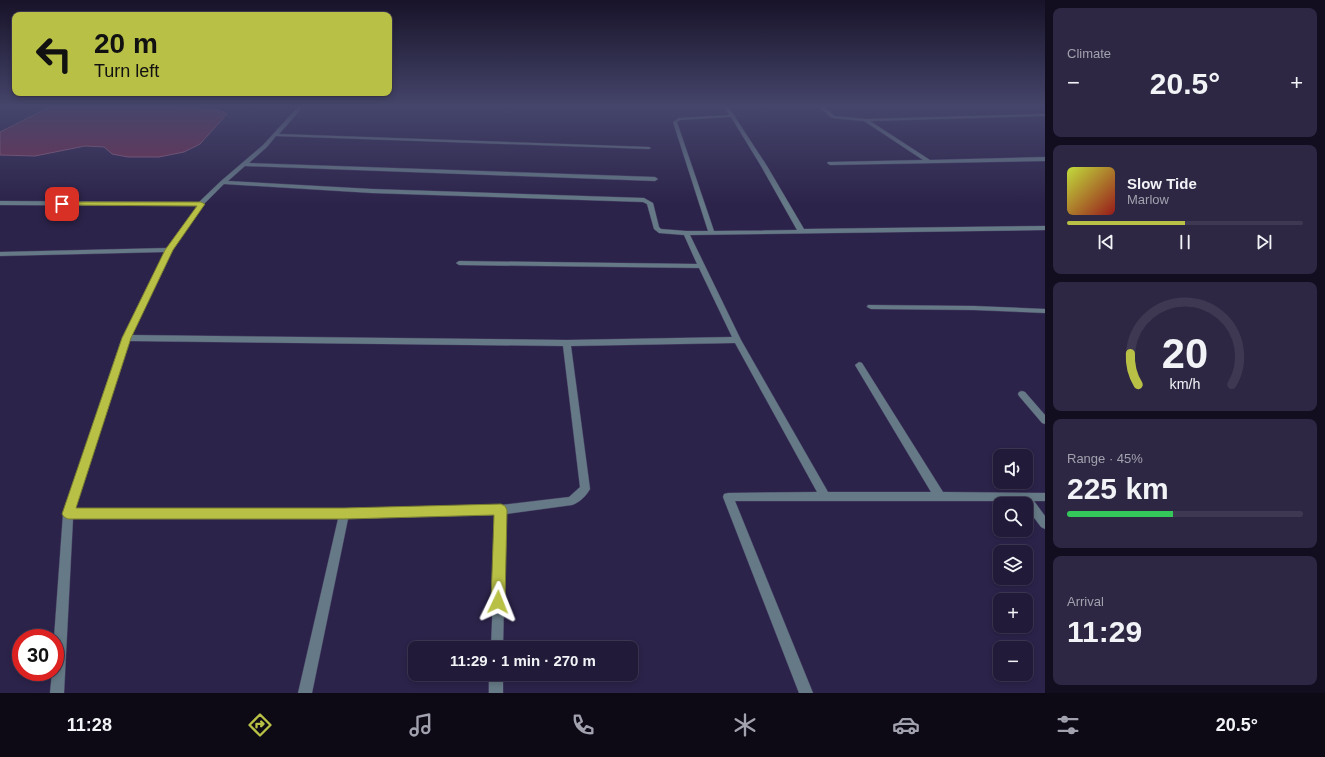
<!DOCTYPE html>
<meta charset="utf-8">
<style>
:root{--surface:#211a38;--page:#2d2743;--text:#f1f3f6;--muted:#a2a1ae;--line:#3e3853;--accent:#b9c046}
body{margin:0;font-family:Helvetica,sans-serif;background:var(--page);color:var(--text);height:100vh;display:flex;flex-direction:column;font-size:15px;white-space:nowrap}
*{box-sizing:border-box;margin:0}
p{font-size:13px;color:var(--muted)}
.icon{flex:none;width:22px;height:22px;fill:none;stroke:currentColor;stroke-width:2;stroke-linecap:round;stroke-linejoin:round}
.map{position:relative;flex:1;overflow:hidden}
.drawer{display:flex;flex-direction:column;gap:8px;padding:8px;background:#120e1f;width:280px}
.drawer>*{flex:none}
.guide{position:absolute;left:12px;top:12px;width:380px;height:84px;border-radius:8px;box-shadow:0 2px 6px #0003,0 0 0 1px var(--line);background:#b9c046;color:#111;overflow:hidden}
.buttons{position:absolute;left:993px;top:449px;display:grid;gap:8px}
.buttons a{display:grid;place-items:center;width:40px;height:40px;border-radius:8px;background:var(--surface);box-shadow:0 2px 6px #0003,0 0 0 1px var(--line);font-size:20px}
.speed{position:absolute;left:12px;top:629px;display:flex;gap:8px;font-size:20px;font-weight:700;text-align:center}
.speed>*{display:grid;place-content:center;width:52px;height:52px;border-radius:50%;background:var(--surface);box-shadow:0 2px 6px #0003,0 0 0 1px var(--line);line-height:1}
.speed .limit{border:6px solid #d22;background:#fff;color:#111}
.pin{position:absolute;display:grid;place-items:center;width:34px;height:34px;color:#fff;margin:-17px;border-radius:8px;box-shadow:0 2px 6px #0006}
.me{position:absolute;width:44px;margin:-22px;rotate:2deg;stroke-linejoin:round;filter:drop-shadow(0 0 3px #0008)}
.turn{display:flex;align-items:center;gap:14px;height:84px;padding:0 16px;font-size:18px}
.turn .icon{width:52px;height:52px;stroke-width:2.5}
.turn b{display:block;font-size:28px;line-height:34px}
.big{font-size:30px;font-weight:700;line-height:1.1}
.drawer .card{flex:1;display:flex;flex-direction:column;justify-content:center;gap:6px;min-width:0;padding:0 14px;border-radius:8px;background:var(--page)}
.drawer .dial{align-items:center;gap:0}
.dial svg{height:104px;overflow:visible;fill:none;stroke:var(--line);stroke-width:7;stroke-linecap:round;text-anchor:middle}
.dial text{fill:var(--text);stroke:none}
.song{display:flex;align-items:center;gap:12px}
.cover{width:48px;height:48px;border-radius:6px;background:linear-gradient(135deg,hsl(70 70% 55%),hsl(0 70% 35%))}
.played{height:4px;border-radius:2px;background:linear-gradient(90deg,var(--accent) 50%,var(--line) 50%)}
.keys{display:flex;justify-content:space-around;direction:ltr}
.heat{display:flex;justify-content:space-between;align-items:center;font-size:22px;direction:ltr}
.charge{height:6px;border-radius:3px;background:linear-gradient(90deg,#34c759 45%,var(--line) 0)}
.trip{position:absolute;left:408px;top:641px;width:230px;height:40px;border-radius:8px;background:var(--surface);box-shadow:0 2px 6px #0003,0 0 0 1px var(--line);font-weight:700;line-height:40px;text-align:center}
.tab-bar{display:flex;height:64px;justify-content:space-around;align-items:center;background:#0d0a16;color:var(--muted)}
.tab-bar .icon{width:28px;height:28px}
.tab-bar .current{color:var(--accent)}
.tab-bar b{font-size:18px;color:var(--text)}
main{display:flex;flex:1;min-height:0}
.map>svg:first-child{display:block}
.water{fill:#753051;stroke:#946281}
.lines{fill:none;stroke-linecap:round;stroke-linejoin:round}
.minor-casing{stroke:#484065;stroke-width:1}
.minor{fill:#657a86;fill-rule:evenodd}
.route{fill:#b9c046;stroke:#787d2e}
</style>
<main>
<div class="map">
<svg width="1045" height="693" viewBox="0 0 1045 693">
<rect width="100%" height="100%" fill="#2c234a"/>
<path class="water" d="M 50,107 L 177,107 L 219,110 L 227,114 L 200,144 L 184,152 L 159,157 L 128,157 L 112,154 L 104,147 L 85,146 L 35,156 L 0,155 L 0,132 Z"/>
<g class="lines">
<defs>
<path id="minor" d="M 298,107 L 303,107 L 279,134 L 649,147 L 651,148 L 649,149 L 276,136 L 267,147 L 249,163 L 655,177 L 658,179 L 655,181 L 245,166 L 228,181 L 372,189 L 644,198 L 653,203 L 659,227 L 661,229 L 686,231 L 708,231 L 673,122 L 679,118 L 729,115 L 724,107 L 728,107 L 735,116 L 735,117 L 767,166 L 804,229 L 1045,226 L 1045,230 L 690,235 L 741,340 L 828,492 L 931,492 L 855,365 L 859,362 L 862,363 L 943,492 L 1045,493 L 1045,501 L 1034,501 L 1045,516 L 1045,529 L 1041,527 L 1026,507 L 1026,504 L 1024,504 L 1022,501 L 735,501 L 813,693 L 799,693 L 723,497 L 724,494 L 728,493 L 817,492 L 735,343 L 571,346 L 590,489 C 587,495 579,503 572,505 L 506,514 L 503,648 L 491,648 L 496,515 L 348,519 L 312,693 L 298,693 L 338,519 L 73,519 L 64,693 L 50,693 L 52,672 L 55,672 L 54,638 L 63,514 L 122,338 L 165,252 L 0,256 L 0,252 L 167,248 L 197,206 L 0,205 L 0,201 L 199,202 L 221,181 L 263,145 ZM 731,117 L 761,166 L 797,230 L 714,231 L 677,122 L 680,120 ZM 224,184 L 372,193 L 643,202 L 647,204 L 654,229 L 659,233 L 684,235 L 697,264 L 459,261 L 456,263 L 459,265 L 699,268 L 732,337 L 567,340 L 131,335 L 172,250 L 203,205 ZM 129,341 L 563,346 L 580,487 L 569,497 L 501,505 L 344,509 L 75,509 Z
M 819,107 L 824,107 L 835,116 L 865,119 L 1045,114 L 1045,116 L 870,121 L 930,160 L 1045,157 L 1045,161 L 830,165 L 827,163 L 828,162 L 923,160 L 864,121 L 832,118 Z
M 868,305 L 974,306 L 1045,309 L 1045,313 L 974,310 L 871,309 L 867,307 Z
M 1022,391 L 1025,392 L 1045,415 L 1045,424 L 1042,423 L 1019,396 L 1018,394 L 1019,392 Z
M 489,674 L 503,674 L 503,693 L 489,693 Z"/>
</defs>
<use href="#minor" class="minor-casing"/>
<use href="#minor" class="minor"/>
</g>
<linearGradient id="sky" x2="0" y2="1"><stop stop-color="#181329"/><stop offset="0.52" stop-color="#45456b"/><stop offset="1" stop-color="#45456b" stop-opacity="0"/></linearGradient>
<rect width="1045" height="204" fill="url(#sky)"/>
<path class="route" d="M 60,202 L 201,202 L 205,204 L 173,250 L 131,338 L 76,508 L 344,508 L 501,504 L 505,506 L 507,510 L 505,602 L 503,607 L 498,609 L 493,607 L 491,602 L 494,515 L 344,519 L 68,519 L 64,517 L 62,514 L 122,338 L 165,250 L 197,206 L 62,205 L 59,204 Z"/>
</svg>
<div class="buttons">
<a><svg class="icon" aria-label="sound" viewBox="0 0 24 24"><path d="M4 9h4l5-4v14l-5-4H4zM17 9q2 3 0 6"/></svg></a>
<a><svg class="icon" aria-label="search" viewBox="0 0 24 24"><circle cx="10" cy="10" r="6"/><path d="M15 15l6 6"/></svg></a>
<a><svg class="icon" aria-label="layers" viewBox="0 0 24 24"><path d="M12 4l9 5-9 5-9-5zM3 14l9 5 9-5"/></svg></a>
<a>+</a>
<a>−</a>
</div>
<div class="speed"><div class="limit">30</div></div>
<div class="pin" style="left:62px;top:204px;background:#d93025"><svg class="icon" aria-label="arrive" viewBox="0 0 24 24"><path d="M6 21V4h12l-3 4 3 4H6"/></svg></div>
<svg class="me" style="left:498px;top:602px" viewBox="-20 -20 40 40"><path d="M0-17L14 15 0 8-14 15z" fill="#b9c046" stroke="#fff" stroke-width="4"/></svg>
<div class="trip">11:29 · 1 min · 270 m</div>
<div class="guide">
<div class="turn"><svg class="icon" aria-label="left" viewBox="0 0 24 24"><path d="M17 20v-9H6M10 6l-5 5 5 5"/></svg><div><b>20 m</b>Turn left</div></div>
</div>
</div>
<section class="drawer">
<div class="card"><p>Climate</p>
<div class="heat"><a>−</a><b class="big">20.5°</b><a>+</a></div>
</div>
<div class="card">
<div class="song"><i class="cover"></i><div><b>Slow Tide</b><p>Marlow</p></div></div>
<div class="played"></div>
<div class="keys"><svg class="icon" aria-label="previous" viewBox="0 0 24 24"><path d="M18 5L8 12l10 7zM5 5v14"/></svg><svg class="icon" aria-label="pause" viewBox="0 0 24 24"><path d="M8 5v14M16 5v14"/></svg><svg class="icon" aria-label="next" viewBox="0 0 24 24"><path d="M6 5l10 7-10 7zM19 5v14"/></svg></div>
</div>
<div class="card dial"><svg viewBox="0 0 100 80">
<path d="M14 69A42 42 0 1 1 86 69"/>
<path d="M14 69A42 42 0 0 1 8 45" stroke="#b9c046"/>
<text x="50" y="56" font-size="32" font-weight="700">20</text>
<text x="50" y="72" font-size="11">km/h</text>
</svg></div>
<div class="card"><p>Range · 45%</p><b class="big">225 km</b><div class="charge"></div></div>
<div class="card"><p>Arrival</p><b class="big">11:29</b></div>
</section>
</main>
<nav class="tab-bar">
<b>11:28</b>
<svg class="icon current" aria-label="directions" viewBox="0 0 24 24"><path d="M12 3l9 9-9 9-9-9zM9 14v-3h6M13 9l2 2-2 2"/></svg>
<svg class="icon" aria-label="music" viewBox="0 0 24 24"><path d="M9 18V5l10-2v13"/><circle cx="6" cy="18" r="3"/><circle cx="16" cy="16" r="3"/></svg>
<svg class="icon" aria-label="phone" viewBox="0 0 24 24"><path d="M5 4h4l2 5-3 2q2 4 5 5l2-3 5 2v4C11 20 4 13 5 4z"/></svg>
<svg class="icon" aria-label="climate" viewBox="0 0 24 24"><path d="M12 3v18M4 7l16 10M4 17L20 7"/></svg>
<svg class="icon" aria-label="car" viewBox="0 0 24 24"><path d="M5 17H2v-5l4-1 3-4h7l3 4 3 1v5h-3M9 17h6M6 11h13"/><circle cx="7" cy="17" r="2"/><circle cx="17" cy="17" r="2"/></svg>
<svg class="icon" aria-label="filters" viewBox="0 0 24 24"><path d="M4 7h16M4 17h16"/><circle cx="9" cy="7" r="2"/><circle cx="15" cy="17" r="2"/></svg>
<b>20.5°</b>
</nav>
